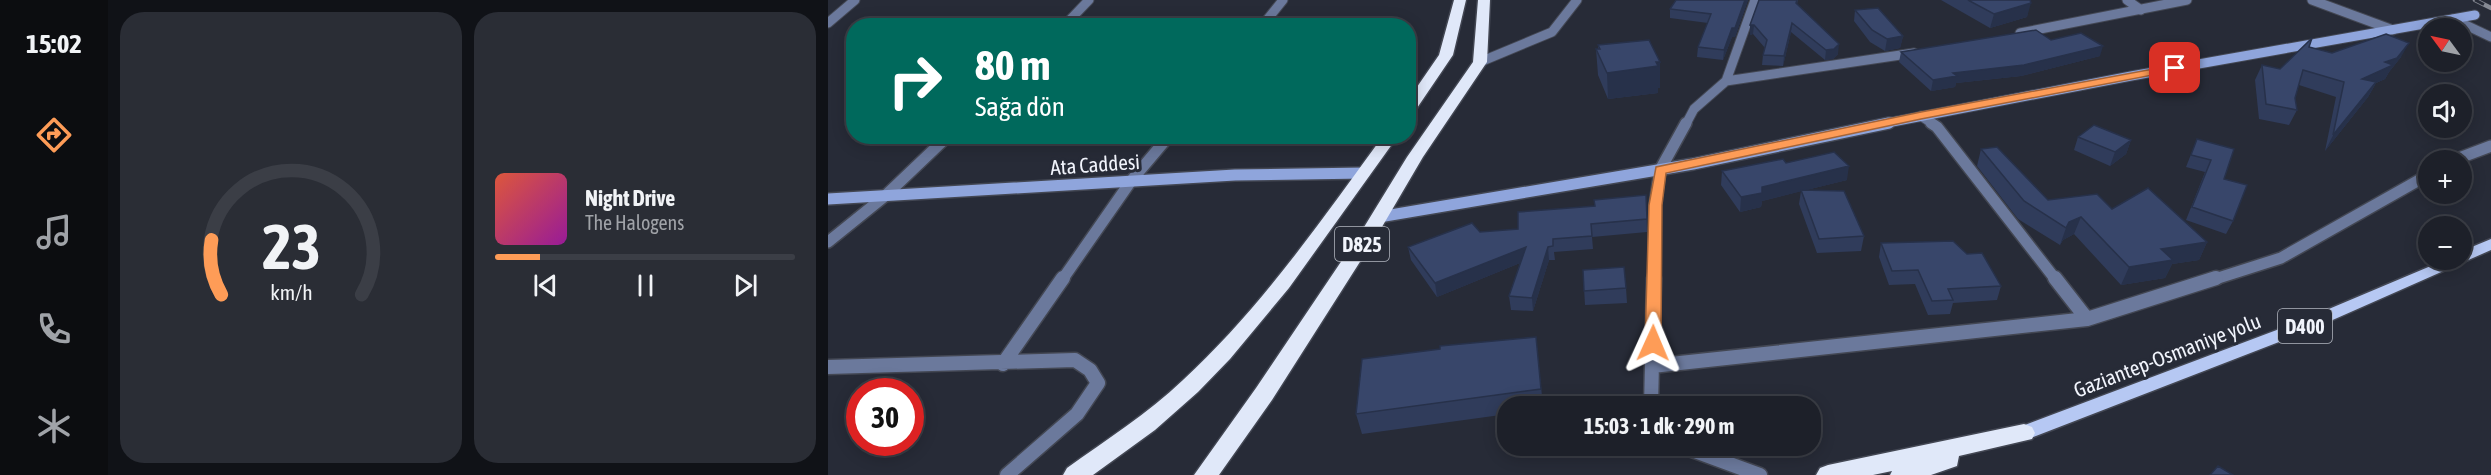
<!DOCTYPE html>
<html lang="tr">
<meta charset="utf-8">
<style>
:root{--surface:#1d2029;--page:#2a2d35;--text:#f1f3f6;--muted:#a0a3a8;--line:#3b3e46;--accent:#fe9c57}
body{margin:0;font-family:"Asap Condensed",sans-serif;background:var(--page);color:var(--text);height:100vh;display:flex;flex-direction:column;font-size:22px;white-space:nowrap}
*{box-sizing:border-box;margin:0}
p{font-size:20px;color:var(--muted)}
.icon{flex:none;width:33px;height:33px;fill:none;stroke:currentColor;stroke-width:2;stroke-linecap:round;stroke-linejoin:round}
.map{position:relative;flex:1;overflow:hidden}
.details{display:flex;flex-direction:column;gap:12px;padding:12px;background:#101217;width:720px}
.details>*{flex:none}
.guide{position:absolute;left:18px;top:18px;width:570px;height:126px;border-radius:24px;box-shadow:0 3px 15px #0003,0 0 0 2px var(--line);background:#00695c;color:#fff;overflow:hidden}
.needle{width:39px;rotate:303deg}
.buttons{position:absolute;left:1590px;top:18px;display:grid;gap:12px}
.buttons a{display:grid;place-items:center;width:54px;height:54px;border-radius:50%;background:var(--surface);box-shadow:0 3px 15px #0003,0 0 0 2px var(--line);font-size:30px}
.speed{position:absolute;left:18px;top:378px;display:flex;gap:12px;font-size:30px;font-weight:700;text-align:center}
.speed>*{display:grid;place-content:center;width:78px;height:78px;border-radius:50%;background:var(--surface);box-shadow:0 3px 15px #0003,0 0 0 2px var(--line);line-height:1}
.speed .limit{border:9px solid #d22;background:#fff;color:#111}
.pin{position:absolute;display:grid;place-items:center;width:51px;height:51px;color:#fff;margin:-26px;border-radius:12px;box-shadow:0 3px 9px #0006}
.me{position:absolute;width:66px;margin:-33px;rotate:1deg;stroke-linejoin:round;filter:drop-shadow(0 0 4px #0008)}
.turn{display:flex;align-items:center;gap:21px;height:126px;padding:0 30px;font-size:27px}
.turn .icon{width:78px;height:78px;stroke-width:2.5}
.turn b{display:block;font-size:42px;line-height:51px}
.details .widget{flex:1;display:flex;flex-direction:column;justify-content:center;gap:9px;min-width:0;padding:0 21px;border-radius:24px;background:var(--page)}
.details .dial{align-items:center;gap:0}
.dial svg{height:156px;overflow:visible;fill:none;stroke:var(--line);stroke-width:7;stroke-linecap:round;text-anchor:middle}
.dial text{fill:var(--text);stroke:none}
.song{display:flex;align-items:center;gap:18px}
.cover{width:72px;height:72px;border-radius:9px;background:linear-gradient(135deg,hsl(10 70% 55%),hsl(300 70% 35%))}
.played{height:6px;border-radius:3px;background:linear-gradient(90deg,var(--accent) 15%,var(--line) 15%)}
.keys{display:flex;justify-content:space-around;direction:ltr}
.details .tiles{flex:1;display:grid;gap:12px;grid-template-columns:repeat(2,1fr)}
.trip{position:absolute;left:669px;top:396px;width:324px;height:60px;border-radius:24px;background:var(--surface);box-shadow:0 3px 15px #0003,0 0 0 2px var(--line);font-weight:700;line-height:60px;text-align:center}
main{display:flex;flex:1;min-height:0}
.tab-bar{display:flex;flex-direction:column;width:108px;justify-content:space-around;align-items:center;background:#0c0d10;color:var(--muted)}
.tab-bar .icon{width:42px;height:42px}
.tab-bar .selected{color:var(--accent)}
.tab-bar b{font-size:27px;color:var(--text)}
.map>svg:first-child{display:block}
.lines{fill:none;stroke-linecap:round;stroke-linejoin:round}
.street-far2-casing{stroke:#434753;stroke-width:11}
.street-far1-casing{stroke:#434753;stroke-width:14}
.street-casing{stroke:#434753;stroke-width:17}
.secondary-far1-casing{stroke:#434753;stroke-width:11}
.secondary-casing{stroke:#434753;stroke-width:14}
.primary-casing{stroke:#434753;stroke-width:3}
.highway-casing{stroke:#434753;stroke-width:3}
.street-far2{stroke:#6b799c;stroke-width:9}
.street-far1{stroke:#6b799c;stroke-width:11}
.street{stroke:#6b799c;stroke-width:14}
.secondary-far1{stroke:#8fa5dc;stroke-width:9}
.secondary{stroke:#8fa5dc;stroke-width:11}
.primary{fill:#b6c8f3;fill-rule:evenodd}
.highway{fill:#e0e8f9;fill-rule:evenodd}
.rail-casing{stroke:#868a94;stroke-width:4.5}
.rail{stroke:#272b37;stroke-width:3;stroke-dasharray:10;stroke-linecap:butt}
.wall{fill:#303c5b}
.shaded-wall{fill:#27314a}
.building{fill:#38466a;stroke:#27314a;stroke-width:1.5}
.route{fill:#fe9c57;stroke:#a56539;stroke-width:1.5}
.labels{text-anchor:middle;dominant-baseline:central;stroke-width:6;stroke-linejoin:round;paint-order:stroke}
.shield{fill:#272b37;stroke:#b4b8c1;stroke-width:1.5}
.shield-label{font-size:20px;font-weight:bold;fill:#f1f4fc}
.street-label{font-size:21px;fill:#f1f4fc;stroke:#272b37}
</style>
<main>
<nav class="tab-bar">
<b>15:02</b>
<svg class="icon selected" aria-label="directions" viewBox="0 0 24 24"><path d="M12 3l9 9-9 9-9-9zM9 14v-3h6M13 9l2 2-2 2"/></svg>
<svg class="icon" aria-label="music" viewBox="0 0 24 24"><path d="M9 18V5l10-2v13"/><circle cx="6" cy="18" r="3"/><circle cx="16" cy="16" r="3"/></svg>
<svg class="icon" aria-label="phone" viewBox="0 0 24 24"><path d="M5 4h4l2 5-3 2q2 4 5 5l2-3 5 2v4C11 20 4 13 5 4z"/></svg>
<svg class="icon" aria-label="climate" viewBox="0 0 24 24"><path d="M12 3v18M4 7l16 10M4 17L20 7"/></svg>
</nav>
<section class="details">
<div class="tiles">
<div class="widget dial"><svg viewBox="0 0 100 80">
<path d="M14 69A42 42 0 1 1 86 69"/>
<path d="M14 69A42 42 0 0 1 9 41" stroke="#fe9c57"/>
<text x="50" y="56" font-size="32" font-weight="700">23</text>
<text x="50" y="72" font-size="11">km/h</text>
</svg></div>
<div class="widget">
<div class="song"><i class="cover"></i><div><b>Night Drive</b><p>The Halogens</p></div></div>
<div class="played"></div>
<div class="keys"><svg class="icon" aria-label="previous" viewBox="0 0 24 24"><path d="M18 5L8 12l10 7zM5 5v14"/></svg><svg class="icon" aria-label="pause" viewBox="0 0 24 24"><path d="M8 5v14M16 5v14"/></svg><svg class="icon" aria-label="next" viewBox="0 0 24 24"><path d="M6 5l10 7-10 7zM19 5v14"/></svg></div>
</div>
</div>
</section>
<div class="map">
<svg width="1663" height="475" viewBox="0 0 1663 475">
<rect width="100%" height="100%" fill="#272b37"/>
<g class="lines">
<defs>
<path id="street-far2" d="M 1299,0 L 1313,10
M 1484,0 L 1565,30
M 1625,19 L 1663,37
M 0,23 L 27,0
M 236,26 L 261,0
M 434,26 L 455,0
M 1192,33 L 1359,0
M 652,62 L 724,32 L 749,0
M 898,81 L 1086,53
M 1093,116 L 1105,124
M 858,124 L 866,109 L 898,81 L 927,0"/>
<path id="street-far1" d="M 1103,123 L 1109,127 L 1228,280
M 1626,160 L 1663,146
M 0,242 L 57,196 L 120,136
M 234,280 L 303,181 L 341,136
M 826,280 L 827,205 L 832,170 L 858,123
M 1384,280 L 1453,258 L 1600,175"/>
<path id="street" d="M 1227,278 L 1259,319
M 175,364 L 235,278
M 824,366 L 1259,319 L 1388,278
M 0,367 L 247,360 L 262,370 L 270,383 L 249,414 L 179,475
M 823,406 L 826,278
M 853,446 L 932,475"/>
<path id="secondary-far1" d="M 1054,124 L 1303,76 L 1647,15"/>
<path id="secondary" d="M 0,199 L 407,175 L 536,173
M 551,217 L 865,164 L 1061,123"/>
<path id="primary" d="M 1663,239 L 1663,250 L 1482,330 L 1203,438 L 1196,440 L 1189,438 L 1186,433 L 1189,428 L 1470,322 L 1617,260 L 1634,260 L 1634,251 Z"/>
<path id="highway" d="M 626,0 L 638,0 L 625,55 L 585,114 L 580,115 L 580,100 L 611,55 Z
M 650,0 L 662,0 L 659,62 L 595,157 L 551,232 L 444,400 L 391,475 L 366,475 L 428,388 L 533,232 L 579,157 L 645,62 Z
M 555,136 L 570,136 L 461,288 L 402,359 L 370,392 L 327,430 L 265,475 L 235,475 L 239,468 C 278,440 319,414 355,380 C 432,309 493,221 555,136 Z
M 1196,424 L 1204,427 L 1207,433 L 1204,439 L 1131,456 L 1129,466 L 1103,475 L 1062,475 L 1064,471 L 1045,475 L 988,475 L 992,468 L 1000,465 Z"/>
</defs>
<use href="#street-far2" class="street-far2-casing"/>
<use href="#street-far1" class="street-far1-casing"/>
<use href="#street" class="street-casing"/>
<use href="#secondary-far1" class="secondary-far1-casing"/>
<use href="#secondary" class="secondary-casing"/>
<use href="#primary" class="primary-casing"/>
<use href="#highway" class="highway-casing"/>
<use href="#street-far2" class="street-far2"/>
<use href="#street-far1" class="street-far1"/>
<use href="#street" class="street"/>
<use href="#secondary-far1" class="secondary-far1"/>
<use href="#secondary" class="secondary"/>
<use href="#primary" class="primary"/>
<use href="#highway" class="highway"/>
<defs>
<path id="rail" d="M 1647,0 L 1663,8"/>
</defs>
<use href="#rail" class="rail-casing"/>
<use href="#rail" class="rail"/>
</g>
<path class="wall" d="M 848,0 L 920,0 L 907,37 L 904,37 L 895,60 L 869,57 L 870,47 L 880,23 L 842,18 L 842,9 Z
M 931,0 L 970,0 L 969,4 L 1010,54 L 1005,59 L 997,60 L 963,32 L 955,66 L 934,65 L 935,55 L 937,48 L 925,34 L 922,35 Z
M 1113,0 L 1202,0 L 1199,17 L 1162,28 Z
M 1027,10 L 1075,36 L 1072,48 L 1057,51 L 1042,42 L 1026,21 Z
M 1223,40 L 1272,56 L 1193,76 L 1128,83 L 1127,87 L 1103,91 L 1071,62 L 1073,52 Z
M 770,45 L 832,88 L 830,88 L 830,93 L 780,99 L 770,75 L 768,49 L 770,49 Z
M 1504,53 L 1573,57 L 1561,72 L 1557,79 L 1548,83 L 1540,97 L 1497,151 L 1508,97 L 1471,85 L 1467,98 L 1469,110 L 1461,125 L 1431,119 L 1427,80 L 1434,65 L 1452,69 Z
M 1250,137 L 1303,140 L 1298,154 L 1282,166 L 1246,150 Z
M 1369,139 L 1396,179 L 1405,221 L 1398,234 L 1358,220 L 1377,172 L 1358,167 Z
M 1153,149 L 1220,200 L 1284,209 L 1379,242 L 1371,260 L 1344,264 L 1337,278 L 1293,285 L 1246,234 L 1235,240 L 1232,245 L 1190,219 L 1149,166 Z
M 958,163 L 1019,180 L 978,190 L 1036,236 L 1033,251 L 989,253 L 971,204 L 973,191 L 934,201 L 933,207 L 912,212 L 893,185 L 894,171 Z
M 818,195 L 819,232 L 764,237 L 765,249 L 726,252 L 727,260 L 721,260 L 705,311 L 683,310 L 681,296 L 692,263 L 609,297 L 583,260 L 580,247 L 652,232 L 690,229 L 766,207 L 766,200 Z
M 1053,243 L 1173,286 L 1169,300 L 1125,303 L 1122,314 L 1100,315 L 1087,284 L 1061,285 L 1051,257 Z
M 755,270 L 798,288 L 799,303 L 757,305 Z
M 708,337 L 715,406 L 680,406 L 680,414 L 534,434 L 528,414 Z"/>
<path class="shaded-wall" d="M 917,0 L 920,0 L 907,37 L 904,37 L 895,60 L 896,50 L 904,28 Z
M 1203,3 L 1199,17 L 1162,28 L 1166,14 Z
M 964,23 L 963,32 L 955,66 L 956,56 Z
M 922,25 L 926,25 L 925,34 L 922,35 Z
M 1075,36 L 1072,48 L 1057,51 L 1059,39 Z
M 1581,43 L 1573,57 L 1561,72 L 1557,79 L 1548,83 L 1540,97 L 1497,151 L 1534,79 Z
M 1011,44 L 1010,54 L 1005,59 L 997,60 L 998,50 Z
M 1275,46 L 1272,56 L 1193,76 L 1128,83 L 1127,87 L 1103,91 L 1105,80 L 1125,73 Z
M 832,62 L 832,88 L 830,88 L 830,93 L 780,99 L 779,73 Z
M 1303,140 L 1298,154 L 1282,166 L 1287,152 Z
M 1021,166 L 1019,180 L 934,201 L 933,207 L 912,212 L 913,197 L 934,187 Z
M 1253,217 L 1246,234 L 1235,240 L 1232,245 L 1238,228 L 1241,222 Z
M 1379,242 L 1371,260 L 1344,264 L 1337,278 L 1293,285 L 1301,267 L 1333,249 Z
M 698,247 L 699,260 L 609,297 L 607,283 Z
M 720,247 L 721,260 L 705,311 L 704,298 Z"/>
<path class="building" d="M 848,0 L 917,0 L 907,28 L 904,28 L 896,50 L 870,47 L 883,14 L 842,9 Z
M 931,0 L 969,0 L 968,3 L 1011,44 L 1006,49 L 998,50 L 964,23 L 956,56 L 935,55 L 939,40 L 926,25 L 922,25 Z
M 1140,0 L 1202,0 L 1203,3 L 1166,14 Z
M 1050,8 L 1075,36 L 1059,39 L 1044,30 L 1027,10 Z
M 1208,30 L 1223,40 L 1253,33 L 1275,46 L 1196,65 L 1125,73 L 1129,76 L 1105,80 L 1073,52 Z
M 1558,34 L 1581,43 L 1569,58 L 1557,62 L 1565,65 L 1534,79 L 1548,82 L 1505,135 L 1516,82 L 1475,70 L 1467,98 L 1469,110 L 1438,104 L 1434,65 L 1452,69 L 1484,38 L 1481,47 L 1504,53 Z
M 821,40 L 832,62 L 828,62 L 830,66 L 779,73 L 768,49 L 772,49 L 770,45 Z
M 1266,125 L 1303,140 L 1287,152 L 1250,137 Z
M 1369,139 L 1406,149 L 1396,179 L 1419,185 L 1405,221 L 1364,207 L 1383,160 L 1363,155 Z
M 1169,147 L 1220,200 L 1269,194 L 1284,209 L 1320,188 L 1379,242 L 1333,249 L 1345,260 L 1301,267 L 1253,217 L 1241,222 L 1238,228 L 1196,201 L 1153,149 Z
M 1006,152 L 1021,166 L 934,187 L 934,193 L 913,197 L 894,171 L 955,159 L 958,163 Z
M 973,190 L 1016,191 L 1036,236 L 991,239 Z
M 818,195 L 819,219 L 763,224 L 764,236 L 725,239 L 725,246 L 720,247 L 704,298 L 681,296 L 698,247 L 607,283 L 580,247 L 644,223 L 652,232 L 690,229 L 690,212 L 767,206 L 766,200 Z
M 1125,241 L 1139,254 L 1154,253 L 1173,286 L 1120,289 L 1125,300 L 1104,301 L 1090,270 L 1064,271 L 1053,243 Z
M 796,267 L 798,288 L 756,291 L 755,270 Z
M 708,337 L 713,389 L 528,414 L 534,359 L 612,349 L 612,346 Z
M 1390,466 L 1405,475 L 1382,475 Z"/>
<path class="route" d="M 1347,65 L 1351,66 L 1351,70 L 1093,119 L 838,173 L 834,205 L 833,343 L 825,348 L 817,343 L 821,205 L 828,167 L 1093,112 Z"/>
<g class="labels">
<g class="shield">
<rect x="507" y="227" width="54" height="34" rx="4.5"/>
<rect x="1450" y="309" width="54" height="34" rx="4.5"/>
</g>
<g class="shield-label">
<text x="534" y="244">D825</text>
<text x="1477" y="326">D400</text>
</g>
<g class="street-label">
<text transform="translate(267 164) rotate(-4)">Ata Caddesi</text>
<text transform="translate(1339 355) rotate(-21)">Gaziantep-Osmaniye yolu</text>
</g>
</g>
</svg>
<div class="buttons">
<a><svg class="needle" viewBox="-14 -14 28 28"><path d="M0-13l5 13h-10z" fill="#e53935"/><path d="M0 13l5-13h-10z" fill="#a0a3a8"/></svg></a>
<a><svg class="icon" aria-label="sound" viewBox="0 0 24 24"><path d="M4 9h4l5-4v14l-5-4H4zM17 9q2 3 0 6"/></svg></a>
<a>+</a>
<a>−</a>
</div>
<div class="speed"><div class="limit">30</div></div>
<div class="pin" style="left:1347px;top:68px;background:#d93025"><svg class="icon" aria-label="arrive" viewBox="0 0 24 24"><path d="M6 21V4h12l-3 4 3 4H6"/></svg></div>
<svg class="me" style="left:825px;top:343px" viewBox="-20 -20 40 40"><path d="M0-17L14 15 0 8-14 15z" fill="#fe9c57" stroke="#fff" stroke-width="4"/></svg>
<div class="trip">15:03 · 1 dk · 290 m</div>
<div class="guide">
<div class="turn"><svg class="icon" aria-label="right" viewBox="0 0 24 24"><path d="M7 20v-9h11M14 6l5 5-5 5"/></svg><div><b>80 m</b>Sağa dön</div></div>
</div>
</div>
</main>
